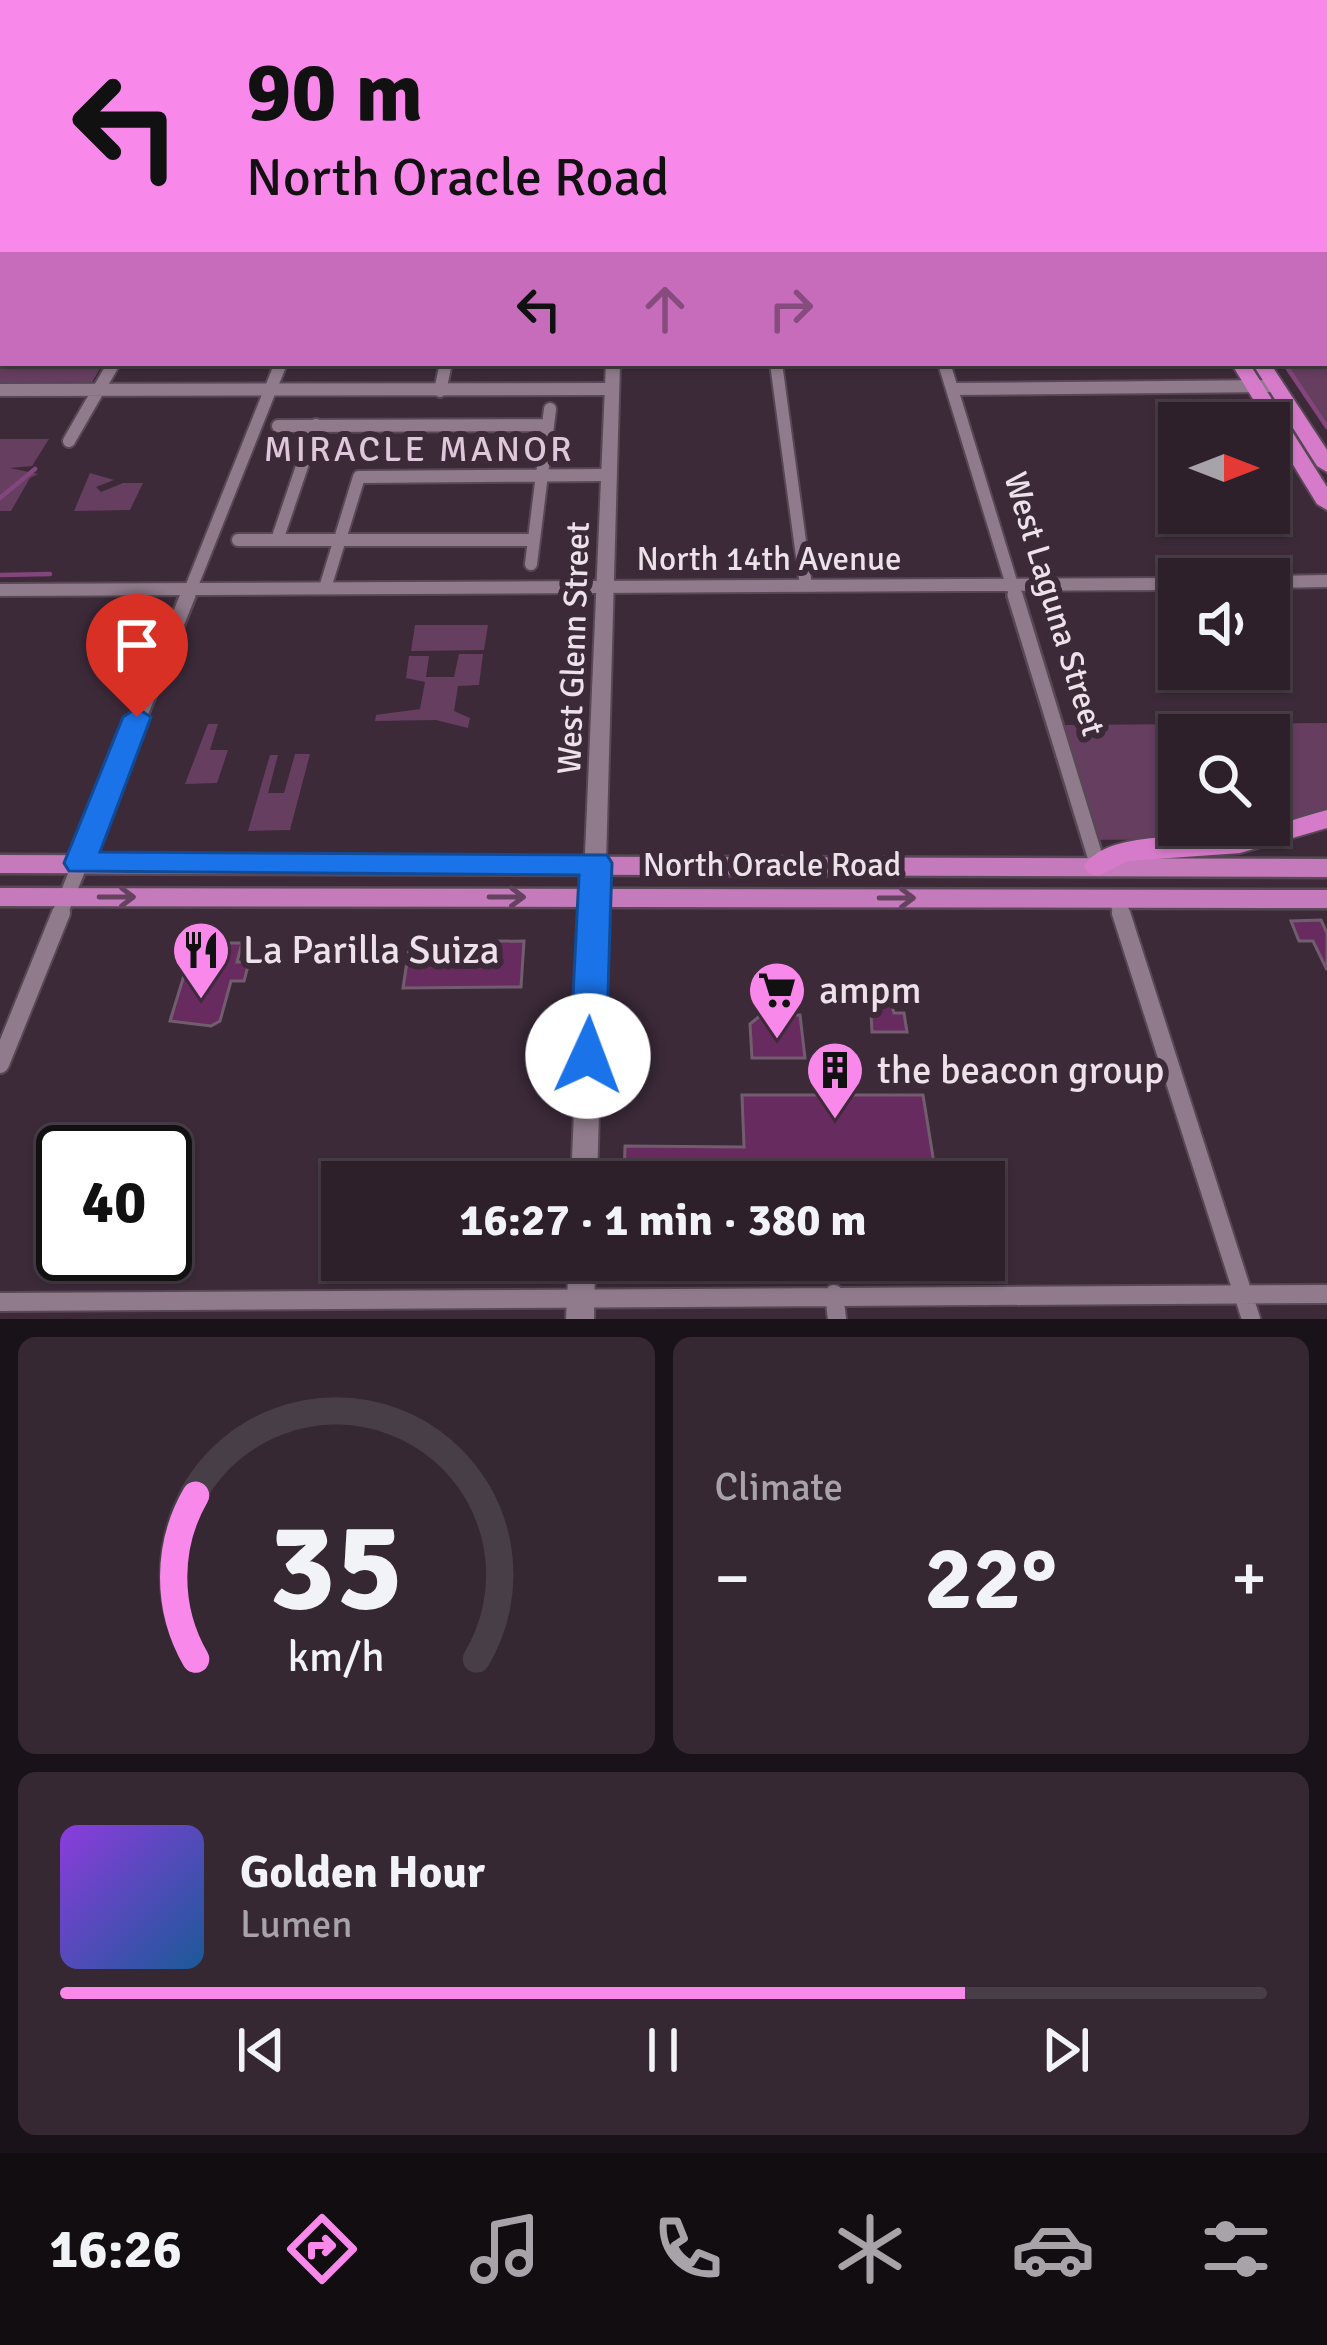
<!DOCTYPE html>
<meta charset="utf-8">
<style>
:root{--surface:#2d202b;--page:#352833;--text:#f1f3f6;--muted:#a7a3a9;--line:#483e47;--accent:#f888e9}
body{margin:0;font-family:Signika,sans-serif;background:var(--page);color:var(--text);height:100vh;display:flex;flex-direction:column;font-size:45px;white-space:nowrap}
*{box-sizing:border-box;margin:0}
p{font-size:39px;color:var(--muted)}
.icon{flex:none;width:66px;height:66px;fill:none;stroke:currentColor;stroke-width:2;stroke-linecap:round;stroke-linejoin:round}
.map{position:relative;height:1319px;overflow:hidden}
.side{display:flex;flex-direction:column;gap:18px;padding:18px;background:#191218;flex:1}
.side>*{flex:none}
.guide{position:absolute;left:0px;top:0px;width:1329px;height:366px;box-shadow:0 3px 9px #0004,0 0 0 3px var(--line);background:#f888e9;color:#111;overflow:hidden}
.needle{width:78px;rotate:90deg}
.controls{position:absolute;left:1158px;top:402px;display:grid;gap:24px}
.controls a{display:grid;place-items:center;width:132px;height:132px;border-radius:0px;background:var(--surface);box-shadow:0 3px 9px #0004,0 0 0 3px var(--line);font-size:60px}
.speed{position:absolute;left:36px;top:1125px;display:flex;gap:24px;font-size:60px;font-weight:700;text-align:center}
.speed>*{display:grid;place-content:center;width:156px;height:156px;border-radius:50%;background:var(--surface);box-shadow:0 3px 9px #0004,0 0 0 3px var(--line);line-height:1}
.speed .limit{border:6px solid #111;border-radius:18px;background:#fff;color:#111}
.pin{position:absolute;display:grid;place-items:center;width:102px;height:102px;color:#fff;margin:-123px -51px;border-radius:50% 50% 50% 0;rotate:-45deg;box-shadow:0 0 12px #0007}
.pin .icon{rotate:45deg}
.me{position:absolute;width:132px;margin:-66px;rotate:2deg;stroke-linejoin:round;filter:drop-shadow(0 0 9px #0008)}
.turn{display:flex;align-items:center;gap:42px;height:252px;padding:0 48px;font-size:54px}
.turn .icon{width:156px;height:156px;stroke-width:2.5}
.turn b{display:block;font-size:84px;line-height:102px}
.lanes{display:flex;align-items:center;height:114px;padding:0 48px;background:#0003;justify-content:center;gap:60px;direction:ltr}
.lanes .off{opacity:.35}
.big{font-size:90px;font-weight:800;line-height:1.1}
.side .card{flex:1;display:flex;flex-direction:column;justify-content:center;gap:18px;min-width:0;padding:0 42px;border-radius:18px;background:var(--page)}
.side .dial{align-items:center;gap:0}
.dial svg{height:312px;overflow:visible;fill:none;stroke:var(--line);stroke-width:7;stroke-linecap:round;text-anchor:middle}
.dial text{fill:var(--text);stroke:none}
.song{display:flex;align-items:center;gap:36px}
.cover{width:144px;height:144px;border-radius:18px;background:linear-gradient(135deg,hsl(270 70% 55%),hsl(210 70% 35%))}
.played{height:12px;border-radius:6px;background:linear-gradient(90deg,var(--accent) 75%,var(--line) 75%)}
.keys{display:flex;justify-content:space-around;direction:ltr}
.heat{display:flex;justify-content:space-between;align-items:center;font-size:66px;direction:ltr}
.side .tiles{flex:1;display:grid;gap:18px;grid-template-columns:1fr 1fr}
.card:last-child{grid-column:span 2}
.trip{position:absolute;left:321px;top:1161px;width:684px;height:120px;border-radius:0px;background:var(--surface);box-shadow:0 3px 9px #0004,0 0 0 3px var(--line);font-weight:800;line-height:120px;text-align:center}
.tab-bar{display:flex;height:192px;justify-content:space-around;align-items:center;background:#120d11;color:var(--muted)}
.tab-bar .icon{width:84px;height:84px}
.tab-bar .selected{color:var(--accent)}
.tab-bar b{font-size:54px;color:var(--text)}
.map>svg:first-child{display:block}
.green{fill:#663e60;fill-rule:evenodd}
.lines{fill:none;stroke-linecap:round;stroke-linejoin:round}
.stream{stroke:#84457c;stroke-width:4.5}
.building{fill:#672b60;stroke:#725d6e;stroke-width:3}
.minor-far4-casing{stroke:#584855;stroke-width:10}
.minor-far3-casing{stroke:#584855;stroke-width:12}
.minor-far2-casing{stroke:#584855;stroke-width:16}
.minor-far1-casing{stroke:#584855;stroke-width:20}
.minor-casing{stroke:#584855;stroke-width:22}
.tertiary-casing{stroke:#584855;stroke-width:4}
.primary-casing{stroke:#584855;stroke-width:5}
.trunk-casing{stroke:#584855;stroke-width:4}
.minor-far4{stroke:#907b8c;stroke-width:8}
.minor-far3{stroke:#907b8c;stroke-width:9}
.minor-far2{stroke:#907b8c;stroke-width:12}
.minor-far1{stroke:#907b8c;stroke-width:15}
.minor{stroke:#907b8c;stroke-width:18}
.tertiary{fill:#907b8c;fill-rule:evenodd}
.primary{fill:#c57bbb;fill-rule:evenodd}
.trunk{fill:#d67bca;fill-rule:evenodd}
.oneway{stroke:#654260}
.route{fill:#1a73e8;stroke:#114b97;stroke-width:3}
.labels{text-anchor:middle;dominant-baseline:central;stroke-width:12;stroke-linejoin:round;paint-order:stroke}
.street-label{font-size:33px;fill:#ede1ea;stroke:#3c2a39}
.neighbourhood-label{font-size:36px;letter-spacing:3px;fill:#dec7da;stroke:#3c2a39}
.near-poi-label{font-size:39px;fill:#ede1ea;stroke:#3c2a39;text-anchor:start}
</style>
<div class="map">
<svg width="1327" height="1319" viewBox="0 0 1327 1319">
<rect width="100%" height="100%" fill="#3c2a39"/>
<path class="green" d="M 1327,148 L 1327,430 L 1283,363 L 1326,363 Z
M 0,332 L 3,363 L 103,363 L 91,384 L 0,385 Z
M 0,439 L 49,439 L 32,466 L 10,468 L 38,474 L 30,478 L 11,511 L 0,511 Z
M 90,473 L 114,480 L 96,487 L 101,492 L 123,483 L 143,483 L 130,510 L 74,511 Z
M 415,625 L 488,625 L 484,650 L 411,651 Z
M 459,654 L 483,654 L 479,685 L 458,686 L 454,711 L 470,718 L 468,728 L 436,720 L 375,721 L 376,715 L 420,709 L 425,682 L 406,678 L 409,656 L 429,656 L 426,677 L 454,677 Z
M 1327,723 L 1327,808 C 1270,848 1160,838 1091,840 L 1057,725 ZM 1179,735 L 1269,735 L 1269,825 L 1179,825 Z
M 208,724 L 218,724 L 210,750 L 228,750 L 217,783 L 185,784 Z
M 295,754 L 310,754 L 290,830 L 248,831 L 270,755 L 278,755 L 268,793 L 284,793 Z"/>
<g class="lines">
<path class="stream" d="M 1284,363 L 1327,427
M 0,498 L 35,469
M 0,575 L 50,574"/>
</g>
<path class="building" d="M 1321,920 L 1327,933 L 1327,970 L 1313,941 L 1299,941 L 1291,921 Z
M 524,941 L 521,987 L 403,988 L 410,942 Z
M 194,943 L 242,943 L 237,962 L 249,962 L 244,981 L 231,981 L 220,1021 L 211,1026 L 170,1021 Z
M 870,993 L 888,993 L 894,1013 L 904,1013 L 907,1032 L 872,1032 Z
M 761,1015 L 800,1015 L 805,1058 L 752,1058 L 750,1024 Z
M 742,1095 L 923,1095 L 937,1182 L 624,1182 L 625,1146 L 744,1147 Z"/>
<g class="lines">
<defs>
<path id="minor-far4" d="M 1027,1 L 1206,0"/>
<path id="minor-far3" d="M 0,295 L 3,291"/>
<path id="minor-far2" d="M 776,363 L 806,586
M 944,363 L 1016,598
M 952,389 L 1276,386
M 0,390 L 612,389
M 440,391 L 446,363
M 278,426 L 548,425
M 69,441 L 114,363
M 238,540 L 534,540
M 277,540 L 316,425
M 531,564 L 550,409
M 1269,582 L 1327,581
M 325,588 L 359,477 L 609,475
M 0,590 L 1179,584
M 187,598 L 281,363"/>
<path id="minor-far1" d="M 1015,595 L 1098,866
M 1116,898 L 1122,916
M 59,916 L 188,595"/>
<path id="minor" d="M 1121,913 L 1251,1319
M 0,1064 L 61,913
M 834,1294 L 837,1319
M 0,1302 L 1327,1294"/>
<path id="tertiary" d="M 630,0 L 638,0 L 637,3 L 629,3 Z
M 1326,145 L 1327,145 L 1327,151 L 1326,151 Z
M 0,146 L 3,146 L 3,152 L 0,152 Z
M 606,363 L 620,363 L 597,1182 L 571,1182 Z
M 569,1260 L 595,1260 L 594,1319 L 566,1319 Z"/>
<path id="primary" d="M 0,855 L 1327,859 L 1327,877 L 0,873 Z
M 0,888 L 1327,890 L 1327,908 L 0,906 Z"/>
<path id="trunk" d="M 1034,0 L 1044,0 L 1047,3 L 1035,3 Z
M 1231,363 L 1249,363 L 1327,487 L 1327,510 L 1317,504 Z
M 1252,363 L 1270,363 L 1327,450 L 1327,472 L 1317,466 Z
M 1327,810 L 1327,828 L 1240,853 L 1128,861 L 1098,876 L 1088,873 L 1084,866 C 1108,829 1195,839 1236,834 C 1266,830 1297,818 1327,810 Z"/>
</defs>
<use href="#minor-far4" class="minor-far4-casing"/>
<use href="#minor-far3" class="minor-far3-casing"/>
<use href="#minor-far2" class="minor-far2-casing"/>
<use href="#minor-far1" class="minor-far1-casing"/>
<use href="#minor" class="minor-casing"/>
<use href="#tertiary" class="tertiary-casing"/>
<use href="#primary" class="primary-casing"/>
<use href="#trunk" class="trunk-casing"/>
<use href="#minor-far4" class="minor-far4"/>
<use href="#minor-far3" class="minor-far3"/>
<use href="#minor-far2" class="minor-far2"/>
<use href="#minor-far1" class="minor-far1"/>
<use href="#minor" class="minor"/>
<use href="#tertiary" class="tertiary"/>
<use href="#primary" class="primary"/>
<use href="#trunk" class="trunk"/>
</g>
<defs><path id="oneway-shaft" d="M-6 0H5M1.5-3L5.5 0L1.5 3" fill="none" stroke-width="1.6" stroke-linecap="round" stroke-linejoin="round" transform="scale(3)"/></defs>
<g class="oneway">
<use href="#oneway-shaft" transform="translate(117 897)"/>
<use href="#oneway-shaft" transform="translate(507 897)"/>
<use href="#oneway-shaft" transform="translate(897 898)"/>
</g>
<path class="route" d="M 137,708 L 151,717 L 100,852 L 607,855 L 612,863 L 606,1056 L 601,1067 L 588,1071 L 575,1067 L 570,1056 L 579,875 L 69,871 L 64,863 L 123,717 Z"/>
<defs>
<symbol id="restaurant-pin" viewBox="-11 -11 22 30"><path d="M0 17L-7.5 6A9.5 9.5 0 1 1 7.5 6Z" fill="#f888e9" stroke="#3c2a39"/><path d="M-5-6h1v4h1v-4h1v4h1v-4h1v5L-1.5 .5V6h-2V.5L-5-1ZM5-6V6H3V1.5H1.5Q1.5-4 5-6Z" fill="#111"/></symbol>
<symbol id="supermarket-pin" viewBox="-11 -11 22 30"><path d="M0 17L-7.5 6A9.5 9.5 0 1 1 7.5 6Z" fill="#f888e9" stroke="#3c2a39"/><path d="M-6-5.5h2.5l.6 2H6L4.5 2H-2.5L-4.4-4H-6ZM-1.5 3.2a1.3 1.3 0 1 0 .1 0ZM3 3.2a1.3 1.3 0 1 0 .1 0Z" fill="#111"/></symbol>
<symbol id="building-pin" viewBox="-11 -11 22 30"><path d="M0 17L-7.5 6A9.5 9.5 0 1 1 7.5 6Z" fill="#f888e9" stroke="#3c2a39"/><path d="M-4-6H4V6H1V3H-1V6H-4ZM-2.5-4.3h1.7v1.8h-1.7ZM.8-4.3h1.7v1.8H.8ZM-2.5-1h1.7V.8h-1.7ZM.8-1h1.7V.8H.8Z" fill="#111"/></symbol>
</defs>
<g fill-rule="evenodd">
<use href="#restaurant-pin" x="168" y="917" width="66" height="90"/>
<use href="#supermarket-pin" x="744" y="957" width="66" height="90"/>
<use href="#building-pin" x="802" y="1037" width="66" height="90"/>
</g>
<g class="labels">
<g class="street-label">
<text x="769" y="559">North 14th Avenue</text>
<text transform="translate(1054 604) rotate(73)">West Laguna Street</text>
<text transform="translate(574 648) rotate(-88)">West Glenn Street</text>
<text x="772" y="865">North Oracle Road</text>
</g>
<g class="neighbourhood-label">
<text x="419" y="449">MIRACLE MANOR</text>
</g>
<g class="near-poi-label">
<text x="243" y="950">La Parilla Suiza</text>
<text x="819" y="990">ampm</text>
<text x="877" y="1070">the beacon group</text>
</g>
</g>
</svg>
<div class="controls">
<a><svg class="needle" viewBox="-14 -14 28 28"><path d="M0-13l5 13h-10z" fill="#e53935"/><path d="M0 13l5-13h-10z" fill="#a7a3a9"/></svg></a>
<a><svg class="icon" aria-label="sound" viewBox="0 0 24 24"><path d="M4 9h4l5-4v14l-5-4H4zM17 9q2 3 0 6"/></svg></a>
<a><svg class="icon" aria-label="search" viewBox="0 0 24 24"><circle cx="10" cy="10" r="6"/><path d="M15 15l6 6"/></svg></a>
</div>
<div class="speed"><div class="limit">40</div></div>
<div class="pin" style="left:137px;top:717px;background:#d93025"><svg class="icon" aria-label="arrive" viewBox="0 0 24 24"><path d="M6 21V4h12l-3 4 3 4H6"/></svg></div>
<svg class="me" style="left:588px;top:1056px" viewBox="-20 -20 40 40"><circle r="19" fill="#fff"/><path d="M0-13L10 11 0 6-10 11z" fill="#1a73e8"/></svg>
<div class="trip">16:27 · 1 min · 380 m</div>
<div class="guide">
<div class="turn"><svg class="icon" aria-label="left" viewBox="0 0 24 24"><path d="M17 20v-9H6M10 6l-5 5 5 5"/></svg><div><b>90 m</b>North Oracle Road</div></div>
<div class="lanes"><svg class="icon" aria-label="left" viewBox="0 0 24 24"><path d="M17 20v-9H6M10 6l-5 5 5 5"/></svg><svg class="icon off" aria-label="ahead" viewBox="0 0 24 24"><path d="M12 20V5M6 11l6-6 6 6"/></svg><svg class="icon off" aria-label="right" viewBox="0 0 24 24"><path d="M7 20v-9h11M14 6l5 5-5 5"/></svg></div>
</div>
</div>
<section class="side">
<div class="tiles">
<div class="card dial"><svg viewBox="0 0 100 80">
<path d="M14 69A42 42 0 1 1 86 69"/>
<path d="M14 69A42 42 0 0 1 14 27" stroke="#f888e9"/>
<text x="50" y="56" font-size="32" font-weight="700">35</text>
<text x="50" y="72" font-size="11">km/h</text>
</svg></div>
<div class="card"><p>Climate</p>
<div class="heat"><a>−</a><b class="big">22°</b><a>+</a></div>
</div>
<div class="card">
<div class="song"><i class="cover"></i><div><b>Golden Hour</b><p>Lumen</p></div></div>
<div class="played"></div>
<div class="keys"><svg class="icon" aria-label="previous" viewBox="0 0 24 24"><path d="M18 5L8 12l10 7zM5 5v14"/></svg><svg class="icon" aria-label="pause" viewBox="0 0 24 24"><path d="M8 5v14M16 5v14"/></svg><svg class="icon" aria-label="next" viewBox="0 0 24 24"><path d="M6 5l10 7-10 7zM19 5v14"/></svg></div>
</div>
</div>
</section>
<nav class="tab-bar">
<b>16:26</b>
<svg class="icon selected" aria-label="directions" viewBox="0 0 24 24"><path d="M12 3l9 9-9 9-9-9zM9 14v-3h6M13 9l2 2-2 2"/></svg>
<svg class="icon" aria-label="music" viewBox="0 0 24 24"><path d="M9 18V5l10-2v13"/><circle cx="6" cy="18" r="3"/><circle cx="16" cy="16" r="3"/></svg>
<svg class="icon" aria-label="phone" viewBox="0 0 24 24"><path d="M5 4h4l2 5-3 2q2 4 5 5l2-3 5 2v4C11 20 4 13 5 4z"/></svg>
<svg class="icon" aria-label="climate" viewBox="0 0 24 24"><path d="M12 3v18M4 7l16 10M4 17L20 7"/></svg>
<svg class="icon" aria-label="car" viewBox="0 0 24 24"><path d="M5 17H2v-5l4-1 3-4h7l3 4 3 1v5h-3M9 17h6M6 11h13"/><circle cx="7" cy="17" r="2"/><circle cx="17" cy="17" r="2"/></svg>
<svg class="icon" aria-label="filters" viewBox="0 0 24 24"><path d="M4 7h16M4 17h16"/><circle cx="9" cy="7" r="2"/><circle cx="15" cy="17" r="2"/></svg>
</nav>
